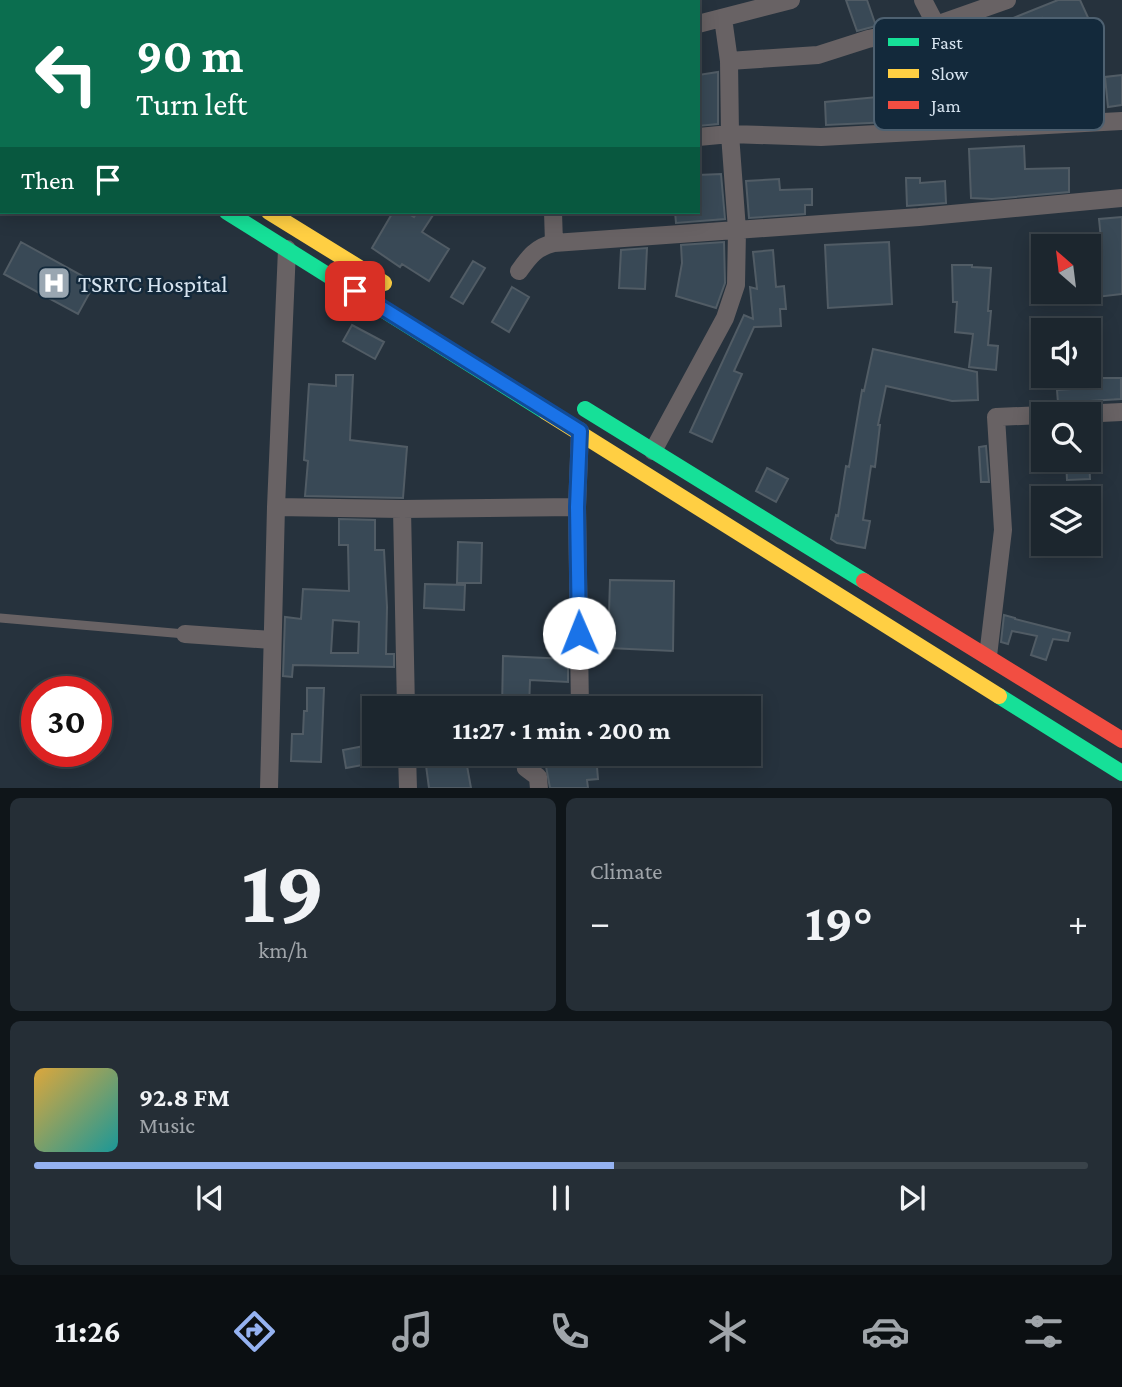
<!DOCTYPE html>
<meta charset="utf-8">
<style>
:root{--surface:#1c262e;--page:#252e36;--text:#f1f3f6;--muted:#a0a5aa;--line:#3a434a;--accent:#95b2f1}
body{margin:0;font-family:"Crimson Pro",serif;background:var(--page);color:var(--text);height:100vh;display:flex;flex-direction:column;font-size:26px;white-space:nowrap}
*{box-sizing:border-box;margin:0}
p{font-size:23px;color:var(--muted)}
.icon{flex:none;width:38px;height:38px;fill:none;stroke:currentColor;stroke-width:2;stroke-linecap:round;stroke-linejoin:round}
.map{position:relative;height:788px;overflow:hidden}
.drawer{display:flex;flex-direction:column;gap:10px;padding:10px;background:#0f1519;flex:1}
.drawer>*{flex:none}
.guide{position:absolute;left:0px;top:0px;width:700px;height:214px;box-shadow:0 4px 18px #0003,0 0 0 2px var(--line);background:#0b6e4f;color:#fff;overflow:hidden}
.needle{width:46px;rotate:332deg}
.buttons{position:absolute;left:1031px;top:234px;display:grid;gap:14px}
.buttons a{display:grid;place-items:center;width:70px;height:70px;border-radius:0px;background:var(--surface);box-shadow:0 4px 18px #0003,0 0 0 2px var(--line);font-size:35px}
.speed{position:absolute;left:21px;top:676px;display:flex;gap:14px;font-size:35px;font-weight:700;text-align:center}
.speed>*{display:grid;place-content:center;width:91px;height:91px;border-radius:50%;background:var(--surface);box-shadow:0 4px 18px #0003,0 0 0 2px var(--line);line-height:1}
.speed .limit{border:10px solid #d22;background:#fff;color:#111}
.pin{position:absolute;display:grid;place-items:center;width:60px;height:60px;color:#fff;margin:-30px;border-radius:14px;box-shadow:0 4px 10px #0006}
.me{position:absolute;width:77px;margin:-38px;rotate:359deg;stroke-linejoin:round;filter:drop-shadow(0 0 5px #0008)}
.turn{display:flex;align-items:center;gap:24px;height:147px;padding:0 21px;font-size:32px}
.turn .icon{width:91px;height:91px;stroke-width:2.5}
.turn b{display:block;font-size:49px;line-height:60px}
.then{display:flex;align-items:center;height:66px;padding:0 21px;background:#0003;gap:14px;font-size:26px}
.big{font-size:52px;font-weight:700;line-height:1.1}
.drawer .tile{flex:1;display:flex;flex-direction:column;justify-content:center;gap:10px;min-width:0;padding:0 24px;border-radius:10px;background:var(--page)}
.drawer .dial{align-items:center;gap:0}
.dial b{font-size:91px;line-height:1}
.song{display:flex;align-items:center;gap:21px}
.cover{width:84px;height:84px;border-radius:10px;background:linear-gradient(135deg,hsl(40 70% 55%),hsl(180 70% 35%))}
.played{height:7px;border-radius:4px;background:linear-gradient(90deg,var(--accent) 55%,var(--line) 55%)}
.keys{display:flex;justify-content:space-around;direction:ltr}
.heat{display:flex;justify-content:space-between;align-items:center;font-size:38px;direction:ltr}
.drawer .tiles{flex:1;display:grid;gap:10px;grid-template-columns:1fr 1fr}
.tile:last-child{grid-column:span 2}
.trip{position:absolute;left:362px;top:696px;width:399px;height:70px;border-radius:0px;background:var(--surface);box-shadow:0 4px 18px #0003,0 0 0 2px var(--line);font-weight:700;line-height:70px;text-align:center}
.tab-bar{display:flex;height:112px;justify-content:space-around;align-items:center;background:#0b0f12;color:var(--muted)}
.tab-bar .icon{width:49px;height:49px}
.tab-bar .on{color:var(--accent)}
.tab-bar b{font-size:32px;color:var(--text)}
.map>svg:first-child{display:block}
.building{fill:#394956;stroke:#515c65;stroke-width:2;fill-rule:evenodd}
.lines{fill:none;stroke-linecap:round;stroke-linejoin:round}
.lane{stroke:#686264;stroke-width:9}
.street{stroke:#686264;stroke-width:18}
.fast{stroke:#16e098;stroke-width:16}
.slow{stroke:#ffcf43;stroke-width:16}
.jam{stroke:#f24e42;stroke-width:16}
.route-casing{stroke:#114b97;stroke-width:18}
.route{stroke:#1a73e8;stroke-width:12}
.labels{text-anchor:middle;dominant-baseline:central;stroke-width:5;stroke-linejoin:round;paint-order:stroke}
.poi-label{font-size:24px;fill:#d7e4f0;stroke:#13293b;text-anchor:start}
.key{fill:#13293b;stroke:#4e6171;stroke-width:2}
.key-label{font-size:19px;fill:#d7e4f0}
</style>
<div class="map">
<svg width="1122" height="789" viewBox="0 0 1122 789">
<rect width="100%" height="100%" fill="#26323d"/>
<path class="building" d="M 846,0 L 867,0 L 876,26 L 857,31 Z
M 1058,0 L 1080,0 L 1091,24 L 1070,34 L 1088,82 L 1068,89 L 1042,17 L 1042,44 L 994,64 L 993,58 L 984,62 L 973,34 Z
M 718,72 L 718,124 L 698,126 L 698,75 Z
M 1122,75 L 1122,105 L 1108,107 L 1105,77 Z
M 888,96 L 890,122 L 826,125 L 825,102 Z
M 1024,146 L 1025,169 L 1069,168 L 1069,192 L 992,199 L 971,198 L 969,149 Z
M 721,174 L 725,219 L 676,223 L 675,212 L 698,212 L 698,175 Z
M 906,178 L 920,178 L 920,183 L 945,181 L 946,203 L 907,206 Z
M 779,179 L 780,190 L 812,189 L 812,205 L 805,205 L 805,214 L 749,218 L 746,181 Z
M 393,212 L 406,212 L 414,217 L 417,212 L 435,212 L 422,232 L 449,249 L 429,281 L 402,264 L 400,267 L 372,248 Z
M 1122,217 L 1122,294 L 1088,298 L 1088,250 L 1102,249 L 1099,219 Z
M 21,242 L 95,283 L 78,314 L 4,274 Z
M 724,242 L 725,283 L 716,308 L 676,296 L 682,263 L 681,245 Z
M 889,242 L 892,304 L 828,308 L 825,245 Z
M 647,248 L 645,289 L 619,288 L 621,250 Z
M 773,250 L 776,287 L 784,286 L 786,309 L 780,309 L 781,326 L 754,327 L 734,371 L 742,374 L 712,442 L 690,432 L 744,315 L 753,319 L 750,287 L 757,289 L 753,252 Z
M 473,261 L 485,268 L 463,304 L 451,297 Z
M 952,265 L 972,265 L 972,267 L 991,268 L 988,311 L 991,311 L 988,345 L 998,346 L 996,370 L 969,367 L 973,334 L 955,332 L 957,302 L 953,302 Z
M 512,287 L 529,297 L 509,332 L 492,322 Z
M 352,325 L 384,342 L 375,359 L 343,341 Z
M 873,349 L 977,372 L 978,400 L 952,401 L 886,386 L 878,425 L 880,425 L 875,467 L 871,466 L 863,520 L 870,521 L 865,548 L 837,543 L 831,539 L 836,515 L 838,516 L 846,466 L 849,467 L 862,390 L 864,391 Z
M 336,375 L 353,375 L 350,440 L 407,447 L 403,498 L 305,496 L 308,461 L 304,460 L 309,384 L 336,386 Z
M 1100,378 L 1121,378 L 1121,399 L 1058,403 L 1057,390 L 1100,387 Z
M 986,446 L 989,482 L 981,482 L 979,447 Z
M 1066,460 L 1089,460 L 1090,479 L 1067,480 Z
M 767,468 L 788,479 L 776,502 L 756,491 Z
M 339,519 L 375,520 L 375,550 L 384,550 L 387,607 L 386,654 L 394,654 L 394,667 L 293,665 L 292,677 L 283,676 L 285,617 L 301,619 L 303,589 L 349,591 L 348,545 L 339,545 ZM 333,620 L 359,622 L 358,653 L 331,653 Z
M 458,542 L 482,543 L 481,583 L 457,583 Z
M 610,580 L 674,581 L 673,651 L 608,648 Z
M 425,584 L 465,585 L 464,610 L 424,608 Z
M 1004,615 L 1015,618 L 1015,619 L 1070,633 L 1068,641 L 1053,639 L 1046,660 L 1031,655 L 1037,636 L 1012,631 L 1008,644 L 1001,642 Z
M 503,656 L 568,659 L 568,682 L 530,680 L 529,709 L 502,709 Z
M 307,688 L 324,688 L 321,762 L 291,761 L 292,734 L 303,734 L 304,711 L 307,711 Z
M 364,746 L 368,764 L 346,768 L 343,750 Z
M 449,754 L 499,754 L 499,763 L 467,766 L 471,788 L 429,788 L 425,758 Z
M 596,755 L 598,779 L 587,780 L 588,788 L 550,788 L 545,761 Z"/>
<g class="lines">
<path class="lane" d="M 0,618 L 185,634"/>
<path class="street" d="M 135,0 L 138,2
M 318,0 L 320,2
M 442,0 L 442,2
M 923,0 L 936,25
M 221,2 L 222,0
M 723,18 L 729,61
M 698,24 L 791,0
M 698,137 L 730,134 L 821,137 L 1122,121
M 553,212 L 554,243
M 519,271 C 529,257 536,247 554,243 L 919,217 L 1122,198
M 1059,415 L 1122,412
M 580,431 L 577,507 L 580,709
M 653,451 L 725,318 L 736,285 L 737,230 L 730,134 L 729,61 L 818,55 L 868,39 L 936,25 L 1007,0
M 276,507 L 402,509 L 577,507
M 402,509 L 406,709
M 185,634 L 272,640
M 988,656 L 1003,530 L 996,417 L 1043,415
M 407,754 L 408,789
M 534,754 L 529,759 L 526,768 L 538,777 L 539,789
M 269,789 L 276,507 L 287,249"/>
<path class="fast" d="M 0,47 L 2,48
M 227,212 L 546,412
M 585,409 L 864,581
M 999,696 L 1122,773"/>
<path class="slow" d="M 0,71 L 2,72
M 269,212 L 384,283
M 546,412 L 999,696"/>
<path class="jam" d="M 864,581 L 1122,740"/>
</g>
<g class="lines">
<defs>
<path id="route" d="M 355,291 L 580,431 L 577,507 L 579,633"/>
</defs>
<use href="#route" class="route-casing"/>
<use href="#route" class="route"/>
</g>
<defs>
<symbol id="hospital-square" viewBox="-11 -11 22 22"><rect x="-9" y="-9" width="18" height="18" rx="4" fill="#99a6b1" stroke="#13293b"/><path d="M-5-5h3v3.5h4V-5h3V5h-3V1.5h-4V5h-3Z" fill="#fff"/></symbol>
</defs>
<g fill-rule="evenodd">
<use href="#hospital-square" x="35" y="264" width="38" height="38"/>
</g>
<g class="labels">
<g class="poi-label">
<text x="78" y="283">TSRTC Hospital</text>
</g>
</g>
<rect x="874" y="18" width="230" height="112" rx="10" class="key"/>
<rect x="888" y="38" width="31" height="8" fill="#16e098"/>
<rect x="888" y="69" width="31" height="9" fill="#ffcf43"/>
<rect x="888" y="101" width="31" height="8" fill="#f24e42"/>
<g class="key-label">
<text x="931" y="49">Fast</text>
<text x="931" y="80">Slow</text>
<text x="931" y="112">Jam</text>
</g>
</svg>
<div class="buttons">
<a><svg class="needle" viewBox="-14 -14 28 28"><path d="M0-13l5 13h-10z" fill="#e53935"/><path d="M0 13l5-13h-10z" fill="#a0a5aa"/></svg></a>
<a><svg class="icon" aria-label="sound" viewBox="0 0 24 24"><path d="M4 9h4l5-4v14l-5-4H4zM17 9q2 3 0 6"/></svg></a>
<a><svg class="icon" aria-label="search" viewBox="0 0 24 24"><circle cx="10" cy="10" r="6"/><path d="M15 15l6 6"/></svg></a>
<a><svg class="icon" aria-label="layers" viewBox="0 0 24 24"><path d="M12 4l9 5-9 5-9-5zM3 14l9 5 9-5"/></svg></a>
</div>
<div class="speed"><div class="limit">30</div></div>
<div class="pin" style="left:355px;top:291px;background:#d93025"><svg class="icon" aria-label="arrive" viewBox="0 0 24 24"><path d="M6 21V4h12l-3 4 3 4H6"/></svg></div>
<svg class="me" style="left:579px;top:633px" viewBox="-20 -20 40 40"><circle r="19" fill="#fff"/><path d="M0-13L10 11 0 6-10 11z" fill="#1a73e8"/></svg>
<div class="trip">11:27 · 1 min · 200 m</div>
<div class="guide">
<div class="turn"><svg class="icon" aria-label="left" viewBox="0 0 24 24"><path d="M17 20v-9H6M10 6l-5 5 5 5"/></svg><div><b>90 m</b>Turn left</div></div>
<div class="then">Then<svg class="icon" aria-label="arrive" viewBox="0 0 24 24"><path d="M6 21V4h12l-3 4 3 4H6"/></svg></div>
</div>
</div>
<section class="drawer">
<div class="tiles">
<div class="tile dial"><b>19</b><p>km/h</p></div>
<div class="tile"><p>Climate</p>
<div class="heat"><a>−</a><b class="big">19°</b><a>+</a></div>
</div>
<div class="tile">
<div class="song"><i class="cover"></i><div><b>92.8 FM</b><p>Music</p></div></div>
<div class="played"></div>
<div class="keys"><svg class="icon" aria-label="previous" viewBox="0 0 24 24"><path d="M18 5L8 12l10 7zM5 5v14"/></svg><svg class="icon" aria-label="pause" viewBox="0 0 24 24"><path d="M8 5v14M16 5v14"/></svg><svg class="icon" aria-label="next" viewBox="0 0 24 24"><path d="M6 5l10 7-10 7zM19 5v14"/></svg></div>
</div>
</div>
</section>
<nav class="tab-bar">
<b>11:26</b>
<svg class="icon on" aria-label="directions" viewBox="0 0 24 24"><path d="M12 3l9 9-9 9-9-9zM9 14v-3h6M13 9l2 2-2 2"/></svg>
<svg class="icon" aria-label="music" viewBox="0 0 24 24"><path d="M9 18V5l10-2v13"/><circle cx="6" cy="18" r="3"/><circle cx="16" cy="16" r="3"/></svg>
<svg class="icon" aria-label="phone" viewBox="0 0 24 24"><path d="M5 4h4l2 5-3 2q2 4 5 5l2-3 5 2v4C11 20 4 13 5 4z"/></svg>
<svg class="icon" aria-label="climate" viewBox="0 0 24 24"><path d="M12 3v18M4 7l16 10M4 17L20 7"/></svg>
<svg class="icon" aria-label="car" viewBox="0 0 24 24"><path d="M5 17H2v-5l4-1 3-4h7l3 4 3 1v5h-3M9 17h6M6 11h13"/><circle cx="7" cy="17" r="2"/><circle cx="17" cy="17" r="2"/></svg>
<svg class="icon" aria-label="filters" viewBox="0 0 24 24"><path d="M4 7h16M4 17h16"/><circle cx="9" cy="7" r="2"/><circle cx="15" cy="17" r="2"/></svg>
</nav>
